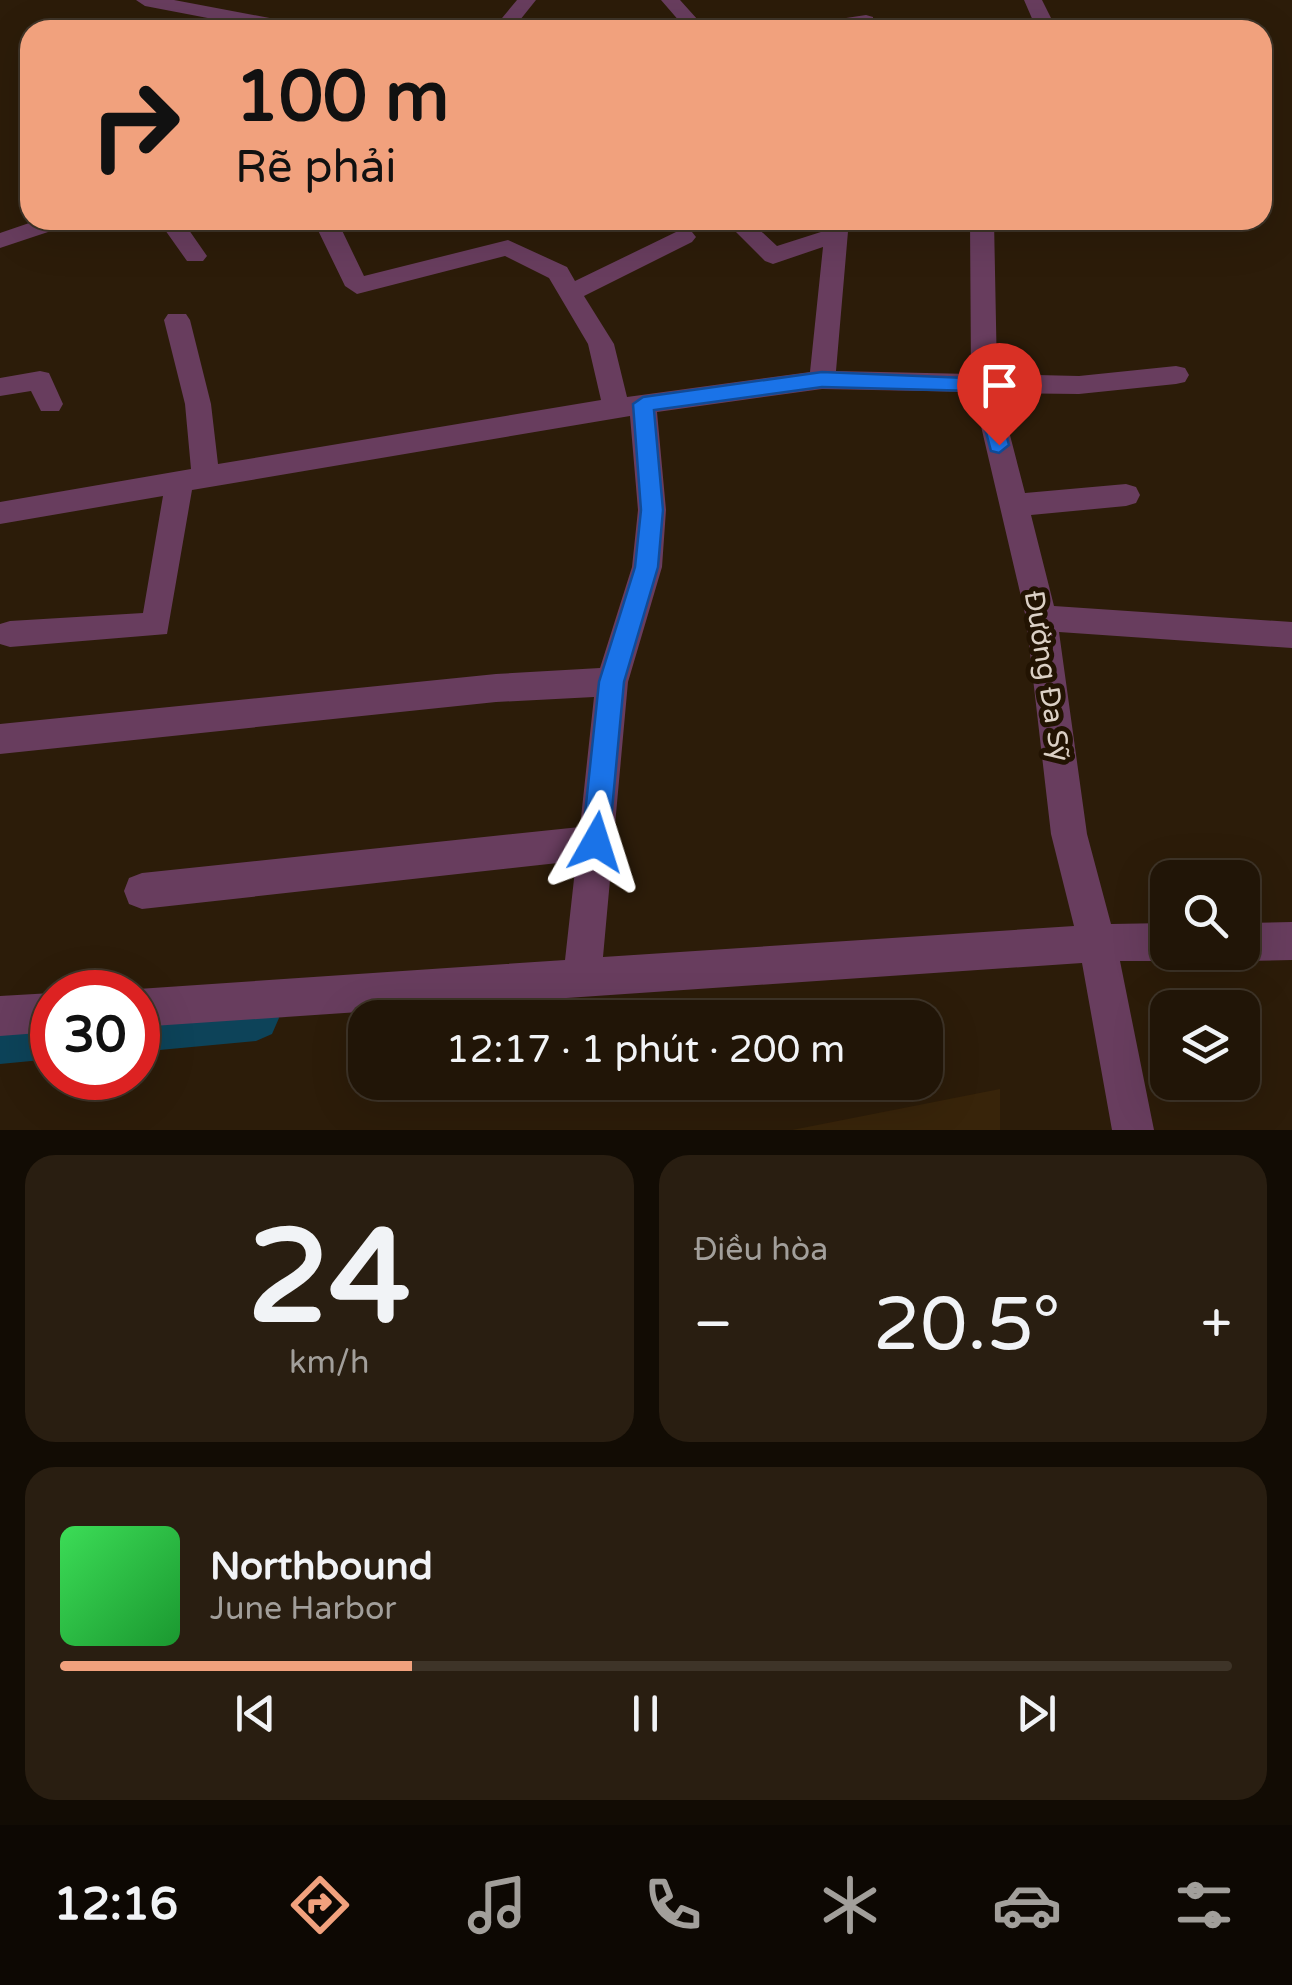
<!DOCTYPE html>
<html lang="vi">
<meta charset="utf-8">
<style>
:root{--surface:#211507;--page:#291e11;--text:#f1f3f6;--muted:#a29f9b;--line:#3e3428;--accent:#f1a17d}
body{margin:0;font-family:"Varela Round",sans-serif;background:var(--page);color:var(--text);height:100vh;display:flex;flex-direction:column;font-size:38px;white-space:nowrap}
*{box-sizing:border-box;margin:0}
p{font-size:32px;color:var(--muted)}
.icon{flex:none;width:55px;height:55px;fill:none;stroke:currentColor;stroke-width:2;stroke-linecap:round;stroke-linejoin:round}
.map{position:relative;height:1130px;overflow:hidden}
.drawer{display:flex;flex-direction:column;gap:25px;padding:25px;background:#120c04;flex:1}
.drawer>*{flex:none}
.banner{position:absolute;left:20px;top:20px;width:1252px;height:210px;border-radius:30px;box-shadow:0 10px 40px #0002,0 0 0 2px var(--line);background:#f1a17d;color:#111;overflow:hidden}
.buttons{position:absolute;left:1150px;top:860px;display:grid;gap:20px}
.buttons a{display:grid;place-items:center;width:110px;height:110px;border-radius:20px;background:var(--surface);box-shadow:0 10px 40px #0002,0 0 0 2px var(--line);font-size:50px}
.speed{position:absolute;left:30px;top:970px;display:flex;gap:20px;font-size:50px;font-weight:700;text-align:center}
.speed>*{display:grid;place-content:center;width:130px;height:130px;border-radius:50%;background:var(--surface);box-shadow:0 10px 40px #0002,0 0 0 2px var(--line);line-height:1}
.speed .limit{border:15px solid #d22;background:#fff;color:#111}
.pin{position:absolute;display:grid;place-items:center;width:85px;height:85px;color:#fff;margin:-102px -42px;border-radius:50% 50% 50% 0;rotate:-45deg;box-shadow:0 0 10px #0007}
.pin .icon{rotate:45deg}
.me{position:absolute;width:110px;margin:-55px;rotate:6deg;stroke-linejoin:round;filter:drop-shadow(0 0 8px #0008)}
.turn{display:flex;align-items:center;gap:35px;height:210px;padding:0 50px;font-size:45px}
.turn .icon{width:130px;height:130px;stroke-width:2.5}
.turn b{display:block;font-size:70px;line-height:85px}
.big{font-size:75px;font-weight:600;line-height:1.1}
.drawer .card{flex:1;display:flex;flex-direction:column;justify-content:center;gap:15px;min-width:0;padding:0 35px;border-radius:30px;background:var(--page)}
.drawer .dial{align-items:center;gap:0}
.dial b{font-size:130px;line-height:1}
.song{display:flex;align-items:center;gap:30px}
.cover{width:120px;height:120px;border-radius:15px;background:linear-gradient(135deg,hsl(130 70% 55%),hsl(130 70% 35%))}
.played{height:10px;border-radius:5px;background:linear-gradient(90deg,var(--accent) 30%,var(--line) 30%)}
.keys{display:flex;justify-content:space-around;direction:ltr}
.heat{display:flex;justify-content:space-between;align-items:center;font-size:55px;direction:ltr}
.drawer .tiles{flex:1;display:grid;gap:25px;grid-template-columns:1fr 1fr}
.card:last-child{grid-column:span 2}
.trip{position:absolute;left:348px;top:1000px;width:595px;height:100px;border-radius:30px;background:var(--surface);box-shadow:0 10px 40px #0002,0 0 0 2px var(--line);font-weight:600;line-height:100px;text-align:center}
.menu{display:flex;height:160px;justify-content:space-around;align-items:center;background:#0d0803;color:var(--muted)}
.menu .icon{width:70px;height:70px}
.menu .active{color:var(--accent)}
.menu b{font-size:45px;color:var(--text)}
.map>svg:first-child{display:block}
.built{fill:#38240a}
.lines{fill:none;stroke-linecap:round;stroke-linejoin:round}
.canal{fill:#0d4359;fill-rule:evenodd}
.minor{fill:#683d5e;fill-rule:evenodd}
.route{fill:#1a73e8;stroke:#114b97;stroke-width:2.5}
.labels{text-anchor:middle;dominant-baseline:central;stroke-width:10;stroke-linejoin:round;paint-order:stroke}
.street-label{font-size:28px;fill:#dbd0c5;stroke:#221302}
</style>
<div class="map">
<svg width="1292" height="1130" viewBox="0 0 1292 1130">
<rect width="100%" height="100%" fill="#2c1c09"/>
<path class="built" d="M 1000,1089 L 1000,1130 L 792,1130 Z"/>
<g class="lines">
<path class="canal" d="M 256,995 L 272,1002 L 279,1018 L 272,1034 L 256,1041 L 138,1052 L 138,1006 Z
M 52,1013 L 52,1059 L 0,1064 L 0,1018 Z"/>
<path class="minor" d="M 136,0 L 174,0 L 301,24 L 311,30 L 271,30 L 145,6 Z
M 517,0 L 536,0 L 512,30 L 492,30 Z
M 661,0 L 680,0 L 707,30 L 687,30 Z
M 1024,0 L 1042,0 L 1057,30 L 1037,30 Z
M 866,15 L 873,17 L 873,25 L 844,30 L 796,30 L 806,24 Z
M 38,220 L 73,220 L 69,225 L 0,248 L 0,233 Z
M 158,220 L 182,220 L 207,256 L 203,261 L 187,261 Z
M 313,220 L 337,220 L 364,276 L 508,240 L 567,267 L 575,281 L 676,232 L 692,232 L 696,237 L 692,242 L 584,296 L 614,344 L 627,397 L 810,372 L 823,247 L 773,264 L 765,261 L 724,220 L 749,220 L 777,246 L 824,231 L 825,220 L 849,220 L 836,371 L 971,374 L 970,220 L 994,220 L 997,374 L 1079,376 L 1176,366 L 1185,368 L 1189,375 L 1185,382 L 1176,384 L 1079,394 L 999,393 L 1025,493 L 1126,484 L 1136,487 L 1140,495 L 1136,503 L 1126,506 L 1031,515 L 1054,606 L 1292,622 L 1292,648 L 1059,632 L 1087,834 L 1111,924 L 1168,923 L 1168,952 L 1182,952 L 1168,961 L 1120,961 L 1154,1130 L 1112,1130 L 1082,963 L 138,1027 L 138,992 L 128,992 L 138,989 L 565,960 L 576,861 L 142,909 L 129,904 L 124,891 L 129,878 L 142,873 L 580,827 L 594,697 L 496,702 L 0,754 L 0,724 L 496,674 L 600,668 L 632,567 L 638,510 L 630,416 L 192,490 L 167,634 L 10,647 L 0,644 L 0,624 L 10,621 L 143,613 L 163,496 L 0,524 L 0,502 L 191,469 L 185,404 L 164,320 L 168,314 L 186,314 L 190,320 L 211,404 L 218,464 L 601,400 L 588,344 L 549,278 L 505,256 L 357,294 L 345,286 ZM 822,389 L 973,392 L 1026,618 L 1051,834 L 1074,926 L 603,957 L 628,682 L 662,567 L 666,510 L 657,412 Z
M 40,371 L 49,373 L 63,404 L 59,411 L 41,411 L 31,391 L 0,396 L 0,378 Z
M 1292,922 L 1292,960 L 1242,961 L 1229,955 L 1228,952 L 1242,952 L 1242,923 Z
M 52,993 L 52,1032 L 0,1036 L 0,996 Z"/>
</g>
<path class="route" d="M 822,372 L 991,379 L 1009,445 L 999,453 L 991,451 L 975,391 L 822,387 L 654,410 L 663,510 L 658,567 L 624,682 L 609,842 L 605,851 L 596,854 L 586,851 L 582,842 L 599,682 L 635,567 L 641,510 L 633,404 L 643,397 Z"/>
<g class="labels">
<g class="street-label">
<text transform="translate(1047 676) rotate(81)">Đường Đa Sỹ</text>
</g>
</g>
</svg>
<div class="buttons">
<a><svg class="icon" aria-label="search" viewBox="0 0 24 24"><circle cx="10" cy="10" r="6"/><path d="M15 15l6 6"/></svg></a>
<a><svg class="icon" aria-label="layers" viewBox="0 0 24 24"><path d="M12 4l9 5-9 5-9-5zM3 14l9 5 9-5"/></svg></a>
</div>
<div class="speed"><div class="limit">30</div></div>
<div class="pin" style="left:999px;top:445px;background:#d93025"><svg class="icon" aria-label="arrive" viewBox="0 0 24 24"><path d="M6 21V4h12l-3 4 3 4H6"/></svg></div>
<svg class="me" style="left:596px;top:842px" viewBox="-20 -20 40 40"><path d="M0-17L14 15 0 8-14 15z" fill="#1a73e8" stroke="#fff" stroke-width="4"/></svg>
<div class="trip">12:17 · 1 phút · 200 m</div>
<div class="banner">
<div class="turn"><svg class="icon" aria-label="right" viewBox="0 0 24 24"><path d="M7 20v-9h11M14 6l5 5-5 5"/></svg><div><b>100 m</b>Rẽ phải</div></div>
</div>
</div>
<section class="drawer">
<div class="tiles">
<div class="card dial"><b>24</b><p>km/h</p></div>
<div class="card"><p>Điều hòa</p>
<div class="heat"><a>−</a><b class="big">20.5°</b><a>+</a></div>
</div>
<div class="card">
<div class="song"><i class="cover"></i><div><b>Northbound</b><p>June Harbor</p></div></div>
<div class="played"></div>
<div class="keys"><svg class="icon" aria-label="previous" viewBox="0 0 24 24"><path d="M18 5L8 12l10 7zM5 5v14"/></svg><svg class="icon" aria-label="pause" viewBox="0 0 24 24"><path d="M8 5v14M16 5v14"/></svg><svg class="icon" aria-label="next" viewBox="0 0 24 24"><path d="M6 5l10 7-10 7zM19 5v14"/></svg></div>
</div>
</div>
</section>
<nav class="menu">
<b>12:16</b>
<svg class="icon active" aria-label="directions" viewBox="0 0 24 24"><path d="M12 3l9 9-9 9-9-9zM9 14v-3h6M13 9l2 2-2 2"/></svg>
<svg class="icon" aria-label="music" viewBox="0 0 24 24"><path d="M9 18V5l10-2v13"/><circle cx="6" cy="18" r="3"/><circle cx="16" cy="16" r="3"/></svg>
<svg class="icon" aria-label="phone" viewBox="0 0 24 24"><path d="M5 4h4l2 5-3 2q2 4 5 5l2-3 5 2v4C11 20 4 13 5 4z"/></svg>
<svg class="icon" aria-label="climate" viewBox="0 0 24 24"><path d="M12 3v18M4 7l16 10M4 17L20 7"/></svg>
<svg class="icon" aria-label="car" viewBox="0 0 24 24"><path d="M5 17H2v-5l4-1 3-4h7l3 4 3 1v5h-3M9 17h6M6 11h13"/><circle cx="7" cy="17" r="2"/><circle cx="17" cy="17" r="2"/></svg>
<svg class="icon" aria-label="filters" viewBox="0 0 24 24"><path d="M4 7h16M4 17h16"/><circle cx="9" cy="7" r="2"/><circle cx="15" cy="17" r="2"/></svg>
</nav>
